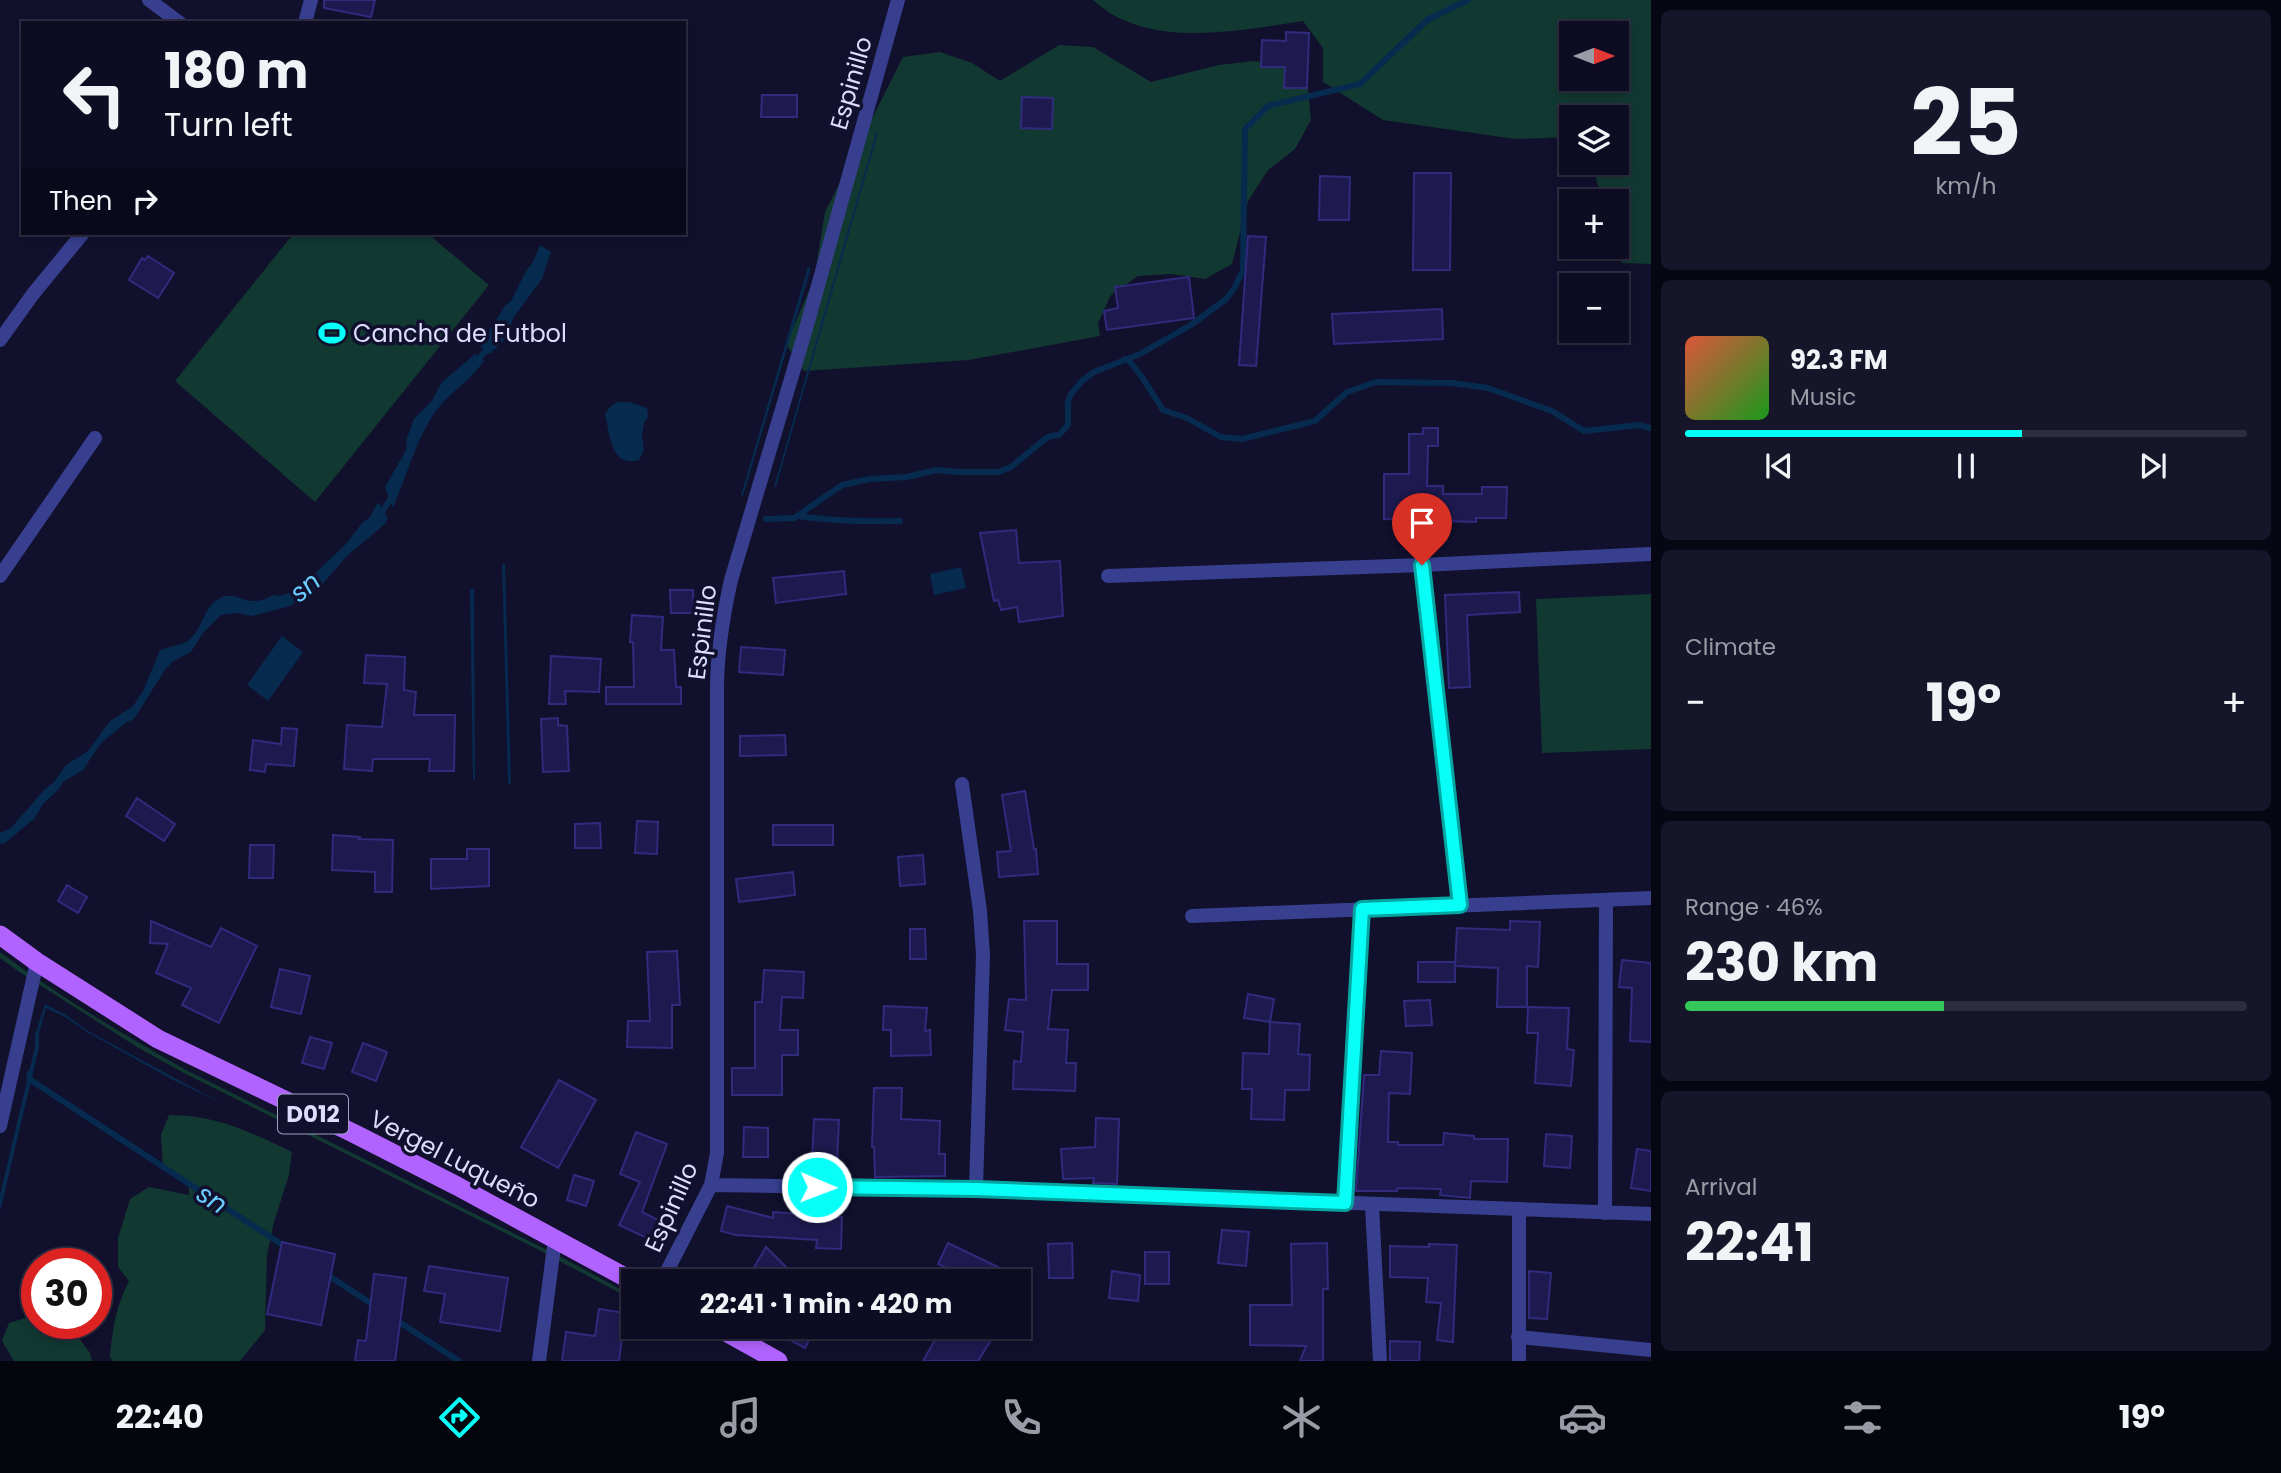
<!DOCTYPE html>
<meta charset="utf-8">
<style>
:root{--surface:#0d0c22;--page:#16152a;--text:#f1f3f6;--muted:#9a9ba5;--line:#2d2c40;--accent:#08fff8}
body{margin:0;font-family:Poppins,sans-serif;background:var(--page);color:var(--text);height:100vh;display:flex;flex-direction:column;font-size:26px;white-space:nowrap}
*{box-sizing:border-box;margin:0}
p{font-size:23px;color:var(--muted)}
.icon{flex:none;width:38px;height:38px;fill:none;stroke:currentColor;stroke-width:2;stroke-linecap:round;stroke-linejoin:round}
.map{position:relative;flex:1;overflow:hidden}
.drawer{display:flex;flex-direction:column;gap:10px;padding:10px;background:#070713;width:630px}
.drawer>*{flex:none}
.top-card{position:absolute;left:21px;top:21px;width:665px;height:214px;border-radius:0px;box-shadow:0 4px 10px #0003,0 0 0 2px var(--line);background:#0d0c22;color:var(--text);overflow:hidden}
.needle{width:46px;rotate:90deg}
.controls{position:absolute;left:1559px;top:21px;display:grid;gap:14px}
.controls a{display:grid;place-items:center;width:70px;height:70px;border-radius:0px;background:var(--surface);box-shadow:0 4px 10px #0003,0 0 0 2px var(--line);font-size:35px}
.speed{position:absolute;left:21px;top:1248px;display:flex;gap:14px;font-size:35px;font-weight:700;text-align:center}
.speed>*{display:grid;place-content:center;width:91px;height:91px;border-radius:50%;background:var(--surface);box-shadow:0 4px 10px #0003,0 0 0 2px var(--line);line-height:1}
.speed .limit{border:10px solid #d22;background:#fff;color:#111}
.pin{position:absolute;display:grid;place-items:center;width:60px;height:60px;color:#fff;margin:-72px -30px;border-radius:50% 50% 50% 0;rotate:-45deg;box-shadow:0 0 7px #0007}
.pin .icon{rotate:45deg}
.me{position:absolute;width:77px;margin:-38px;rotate:91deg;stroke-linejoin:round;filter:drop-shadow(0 0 5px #0008)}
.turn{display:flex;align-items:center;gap:24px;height:147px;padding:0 28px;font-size:32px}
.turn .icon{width:91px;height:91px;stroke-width:2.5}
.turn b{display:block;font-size:49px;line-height:60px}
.then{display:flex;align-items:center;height:66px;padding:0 28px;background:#0003;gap:14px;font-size:26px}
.big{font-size:52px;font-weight:700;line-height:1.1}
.drawer .tile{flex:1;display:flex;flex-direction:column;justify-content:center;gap:10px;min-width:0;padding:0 24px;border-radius:10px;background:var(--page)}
.drawer .dial{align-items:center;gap:0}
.dial b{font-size:91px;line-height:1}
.song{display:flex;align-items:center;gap:21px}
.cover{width:84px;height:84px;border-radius:10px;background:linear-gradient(135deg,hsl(10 70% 55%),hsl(120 70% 35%))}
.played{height:7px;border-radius:4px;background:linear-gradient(90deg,var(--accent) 60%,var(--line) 60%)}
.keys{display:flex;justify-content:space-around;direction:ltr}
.heat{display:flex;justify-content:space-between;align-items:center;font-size:38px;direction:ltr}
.charge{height:10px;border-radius:5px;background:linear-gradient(90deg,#34c759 46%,var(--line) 0)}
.trip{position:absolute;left:621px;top:1269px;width:410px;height:70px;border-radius:0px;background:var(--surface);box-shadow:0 4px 10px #0003,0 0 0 2px var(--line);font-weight:700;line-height:70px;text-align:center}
.menu{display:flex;height:112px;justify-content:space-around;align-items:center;background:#05050e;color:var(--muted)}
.menu .icon{width:49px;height:49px}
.menu .current{color:var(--accent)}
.menu b{font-size:32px;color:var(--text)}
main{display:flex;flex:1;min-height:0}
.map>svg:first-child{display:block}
.green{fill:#123832;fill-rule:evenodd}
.water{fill:#072a4f}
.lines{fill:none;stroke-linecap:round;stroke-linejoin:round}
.stream{stroke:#072a4f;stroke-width:6}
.building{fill:#1e1a50;stroke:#302b7d;stroke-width:2}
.minor{stroke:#383f8f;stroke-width:14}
.primary{stroke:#b163ff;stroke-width:19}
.route-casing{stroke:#05a6a1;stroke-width:18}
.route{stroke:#08fff8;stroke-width:12}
.labels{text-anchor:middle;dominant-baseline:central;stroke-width:7;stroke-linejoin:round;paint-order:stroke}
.shield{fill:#11102d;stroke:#9fa0c0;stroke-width:2}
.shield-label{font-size:23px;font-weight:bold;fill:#dcddff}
.street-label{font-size:24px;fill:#dcddff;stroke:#11102d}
.poi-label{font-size:24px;fill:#dcddff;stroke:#11102d;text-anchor:start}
.water-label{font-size:26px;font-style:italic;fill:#6acdff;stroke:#11102d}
</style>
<main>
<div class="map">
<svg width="1651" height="1361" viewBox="0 0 1651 1361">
<rect width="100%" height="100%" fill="#11102d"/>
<path class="green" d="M 1093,0 L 1651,0 L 1651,264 L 1622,263 L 1617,247 L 1617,201 L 1603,201 L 1591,163 L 1617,163 L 1617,117 L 1572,117 L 1571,137 L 1515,139 L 1383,120 L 1323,82 L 1323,48 L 1303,21 C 1238,31 1146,50 1093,0 ZM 1617,33 L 1617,79 L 1572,79 L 1572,33 Z
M 1059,45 L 1093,47 L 1151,82 L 1219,65 L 1253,61 L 1286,65 L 1308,89 L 1311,120 L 1295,149 L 1268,170 L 1248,201 L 1232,264 L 1205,279 L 1172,274 L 1138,276 L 1111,295 L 1098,323 L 1100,336 L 969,360 L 804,371 L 786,344 L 814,279 L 825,212 L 903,57 L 940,52 L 972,63 L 1000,81 Z
M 294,233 L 427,233 L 489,285 L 315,502 L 175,381 Z
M 1651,594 L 1651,749 L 1542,753 L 1536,599 Z
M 0,952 C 58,996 123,1034 186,1070 L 561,1257 L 633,1296 L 633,1300 L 537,1249 L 184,1073 L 137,1047 L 18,971 L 0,958 Z
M 169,1115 C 217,1115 250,1132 292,1152 L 289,1175 L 274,1222 L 267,1255 L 265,1330 L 240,1361 L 113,1361 L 110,1357 C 113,1327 115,1309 129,1281 L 118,1267 L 118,1238 L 130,1199 L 149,1187 L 189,1195 L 189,1181 L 163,1166 L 161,1135 Z
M 25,1318 L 37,1319 L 37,1323 L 68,1323 L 90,1353 L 92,1361 L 14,1361 L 2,1341 L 9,1323 Z"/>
<path class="water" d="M 876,133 L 878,133 L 776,487 L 774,487 Z
M 540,245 L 551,252 L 542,279 L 514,317 L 506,338 L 490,354 L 480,346 L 504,307 L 511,301 L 525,273 L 534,260 Z
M 808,267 L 811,268 L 743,496 L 741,495 Z
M 475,354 L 484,361 C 471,380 449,393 435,412 C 416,440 406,477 393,508 L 385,487 L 406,450 L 407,438 L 414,419 L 431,402 L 442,382 Z
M 617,402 L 629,402 L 647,408 L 648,417 L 644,423 L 642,435 L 644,450 L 639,460 C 610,468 610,434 605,414 L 610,407 Z
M 378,502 L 388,518 L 385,524 L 347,556 L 320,587 L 290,606 L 252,616 L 236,613 L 221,615 L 203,633 L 191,652 L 172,662 L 165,670 L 134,719 L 127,722 L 101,743 L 83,770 L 63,782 L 59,789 L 43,804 L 34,819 L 5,843 L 0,844 L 0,833 L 11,828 L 44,790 L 54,782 L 66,765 L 88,751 L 109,722 L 133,706 L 143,691 L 160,650 C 170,646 183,646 191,638 C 203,627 204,606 220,598 C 238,589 247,611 273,595 L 279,596 L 287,594 L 309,579 L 346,544 L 362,523 L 370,517 Z
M 502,564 L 505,564 L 511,784 L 508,783 Z
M 961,567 L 966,588 L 934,595 L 930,574 Z
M 470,589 L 474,589 L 475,780 L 473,780 Z
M 282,636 L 303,652 L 268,701 L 247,685 Z
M 45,1004 L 66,1015 L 88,1031 L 221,1103 L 171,1079 L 87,1032 L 65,1017 L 46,1008 L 39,1033 L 39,1047 L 0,1212 L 0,1195 L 35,1047 L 35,1035 Z"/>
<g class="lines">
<path class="stream" d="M 554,234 L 555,233
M 1125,359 L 1130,362 L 1142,377 L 1163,410 L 1187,418 L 1221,437 L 1242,439 L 1315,421 L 1347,392 L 1376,382 L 1452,383 L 1488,388 L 1552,411 L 1584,431 L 1639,425 L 1651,428
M 475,363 L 491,345
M 380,515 L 393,495
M 797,516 C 832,521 865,522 900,521
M 766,519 L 794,518 L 842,485 L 870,479 L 907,477 L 936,470 L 958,472 L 999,472 L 1011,467 L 1045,439 L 1051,436 L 1059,435 L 1068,425 L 1068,402 L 1071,394 L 1082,381 L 1094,372 L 1140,354 L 1191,325 L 1226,299 L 1235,287 L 1243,270 L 1245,129 L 1268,106 L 1360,84 L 1427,20 L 1468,0
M 30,1073 L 29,1079 L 287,1248
M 326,1274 L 375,1306
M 393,1318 L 459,1361"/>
</g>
<path class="building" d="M 324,0 L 375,0 L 371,17 L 324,8 Z
M 1286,32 L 1309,33 L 1307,88 L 1284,88 L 1285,67 L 1261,67 L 1262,40 L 1286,41 Z
M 762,95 L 797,95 L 797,117 L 761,117 Z
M 1022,97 L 1053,98 L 1052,129 L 1021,128 Z
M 1414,173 L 1451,173 L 1450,270 L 1413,270 Z
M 1320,176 L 1350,177 L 1349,220 L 1319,220 Z
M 1248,236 L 1266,237 L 1256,366 L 1239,365 Z
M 148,256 L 174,273 L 158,298 L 129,280 L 142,258 L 145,260 Z
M 1189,277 L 1194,318 L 1107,330 L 1104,311 L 1118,308 L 1115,287 Z
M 1442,309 L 1443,339 L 1334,344 L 1332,314 Z
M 1423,428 L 1438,428 L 1438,446 L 1428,446 L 1427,486 L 1443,486 L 1443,494 L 1482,494 L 1482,487 L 1507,487 L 1506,518 L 1476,518 L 1476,522 L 1384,519 L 1384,474 L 1409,474 L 1409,434 L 1423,434 Z
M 1016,530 L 1019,563 L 1060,561 L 1063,616 L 1019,622 L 1017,607 L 1001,610 L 998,600 L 994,601 L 980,533 Z
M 844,571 L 846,594 L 776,603 L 773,578 Z
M 670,590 L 693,590 L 694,613 L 671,613 Z
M 1519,592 L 1520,612 L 1467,615 L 1470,687 L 1449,688 L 1445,595 Z
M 632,615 L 663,617 L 661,650 L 674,650 L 676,687 L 681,687 L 681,704 L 606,704 L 606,687 L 634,687 L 633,642 L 630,642 Z
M 741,647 L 785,650 L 783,675 L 739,672 Z
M 366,655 L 405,657 L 404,690 L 416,692 L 414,715 L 455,715 L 454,771 L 429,771 L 430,759 L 373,759 L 372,771 L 344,769 L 347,725 L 382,727 L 387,684 L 364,683 Z
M 551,656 L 601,659 L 599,692 L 565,691 L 566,704 L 549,704 Z
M 558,718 L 558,725 L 567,726 L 569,771 L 543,772 L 541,719 Z
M 282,728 L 297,729 L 294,766 L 266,764 L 265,772 L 250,770 L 253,740 L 281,744 Z
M 785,735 L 786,755 L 740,756 L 740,736 Z
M 1025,791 L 1034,849 L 1036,849 L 1038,874 L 999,877 L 997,852 L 1011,851 L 1002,795 Z
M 137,798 L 175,824 L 164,841 L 126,816 Z
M 637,821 L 658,822 L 657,854 L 635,853 Z
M 600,823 L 601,848 L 575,848 L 575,824 Z
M 773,825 L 833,825 L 833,845 L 773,845 Z
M 333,835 L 360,837 L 359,839 L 393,840 L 392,892 L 375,892 L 375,872 L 332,870 Z
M 250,845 L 274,845 L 273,878 L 249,878 Z
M 467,849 L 489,849 L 489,886 L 431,889 L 431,859 L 467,859 Z
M 923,855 L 925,884 L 900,886 L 898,857 Z
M 793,872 L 795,895 L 739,902 L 736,879 Z
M 67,885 L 87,897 L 78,913 L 58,901 Z
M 151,921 L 211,947 L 221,928 L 257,946 L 219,1023 L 182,1005 L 191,988 L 156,973 L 168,944 L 150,943 Z
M 1024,921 L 1057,921 L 1057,964 L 1088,964 L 1088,990 L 1052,990 L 1048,1029 L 1068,1030 L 1066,1063 L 1076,1063 L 1075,1091 L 1013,1089 L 1014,1061 L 1021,1062 L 1023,1032 L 1005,1030 L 1009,999 L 1026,1000 Z
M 1510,921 L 1540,922 L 1538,967 L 1527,966 L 1527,1007 L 1497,1007 L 1498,968 L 1455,966 L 1457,928 L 1510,930 Z
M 910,929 L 925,929 L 926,959 L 910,959 Z
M 677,951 L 680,1005 L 672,1005 L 672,1048 L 627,1047 L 628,1021 L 650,1021 L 647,952 Z
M 1622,960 L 1651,963 L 1651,1042 L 1630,1041 L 1632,988 L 1619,987 Z
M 1418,962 L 1455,962 L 1455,982 L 1418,982 Z
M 280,969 L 310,976 L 301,1014 L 271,1007 Z
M 764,970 L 804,972 L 803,998 L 782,997 L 780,1030 L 798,1030 L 798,1055 L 782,1055 L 782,1095 L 732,1095 L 732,1068 L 755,1068 L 755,1002 L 762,1002 Z
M 1248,994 L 1274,999 L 1270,1022 L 1244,1018 Z
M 1430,1000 L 1432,1025 L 1406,1026 L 1404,1001 Z
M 884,1006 L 927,1008 L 925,1031 L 930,1030 L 931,1055 L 891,1056 L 891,1030 L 883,1030 Z
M 1528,1007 L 1569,1008 L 1567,1049 L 1574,1050 L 1571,1086 L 1535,1083 L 1538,1033 L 1527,1033 Z
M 1270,1022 L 1300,1024 L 1298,1054 L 1310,1055 L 1309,1090 L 1285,1090 L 1284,1120 L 1251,1119 L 1252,1089 L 1242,1089 L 1243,1053 L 1269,1054 Z
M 310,1037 L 332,1043 L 324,1069 L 302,1063 Z
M 363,1043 L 387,1052 L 376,1081 L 352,1072 Z
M 1381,1051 L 1412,1053 L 1410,1094 L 1389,1093 L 1388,1142 L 1398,1142 L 1398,1145 L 1443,1145 L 1444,1133 L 1474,1136 L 1474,1139 L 1508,1139 L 1507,1182 L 1471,1181 L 1470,1198 L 1440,1195 L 1441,1189 L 1397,1188 L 1397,1191 L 1356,1191 L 1364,1075 L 1379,1075 Z
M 559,1080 L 596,1100 L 558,1168 L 521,1147 Z
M 874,1088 L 902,1088 L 901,1119 L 940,1121 L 939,1154 L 945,1154 L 945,1176 L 875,1177 L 874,1147 L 872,1147 Z
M 1096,1118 L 1119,1119 L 1117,1184 L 1093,1183 L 1094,1178 L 1063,1179 L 1061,1149 L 1095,1147 Z
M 814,1119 L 839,1120 L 837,1162 L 812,1160 Z
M 744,1127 L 768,1128 L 768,1157 L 743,1157 Z
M 636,1132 L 667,1144 L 642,1212 L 660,1221 L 651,1240 L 619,1225 L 640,1182 L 620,1174 Z
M 1546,1134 L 1572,1136 L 1570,1168 L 1544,1166 Z
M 1637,1149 L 1651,1151 L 1651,1191 L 1631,1188 Z
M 574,1175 L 594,1181 L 586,1206 L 567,1200 Z
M 727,1206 L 773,1218 L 773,1212 L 842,1217 L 841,1249 L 816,1248 L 817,1240 L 736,1235 L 721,1231 Z
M 1222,1230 L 1249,1232 L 1246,1266 L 1218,1263 Z
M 282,1242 L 335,1254 L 321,1325 L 267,1314 Z
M 948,1243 L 1027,1281 L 974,1281 L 938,1264 Z
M 1072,1243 L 1073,1278 L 1049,1278 L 1048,1244 Z
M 1327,1243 L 1328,1289 L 1323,1289 L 1323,1361 L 1300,1361 L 1306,1346 L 1250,1345 L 1250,1305 L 1292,1305 L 1291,1244 Z
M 1429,1244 L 1457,1245 L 1453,1342 L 1437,1340 L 1441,1303 L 1426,1302 L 1428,1278 L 1390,1277 L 1390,1246 L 1429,1247 Z
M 766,1247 L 800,1281 L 746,1281 Z
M 1145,1252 L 1169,1252 L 1169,1284 L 1145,1284 Z
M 429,1266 L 508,1278 L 500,1331 L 440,1322 L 445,1294 L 424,1291 Z
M 1112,1271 L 1140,1275 L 1138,1301 L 1109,1298 Z
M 1529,1271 L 1551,1273 L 1547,1319 L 1529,1318 Z
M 374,1274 L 406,1278 L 395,1361 L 355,1361 L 358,1340 L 366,1341 Z
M 599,1309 L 625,1313 L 619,1361 L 562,1361 L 566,1332 L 595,1336 Z
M 765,1326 L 816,1326 L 805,1348 Z
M 943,1326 L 976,1326 L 993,1337 L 978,1361 L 923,1361 Z
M 1390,1341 L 1420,1342 L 1419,1361 L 1390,1361 Z"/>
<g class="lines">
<path class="minor" d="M 149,0 L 180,23
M 305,23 L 311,0
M 0,340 L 33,294 L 83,233
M 1422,565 L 1460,905
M 0,576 L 95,438
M 1108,576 L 1422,565 L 1651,554
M 962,784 L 980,911 L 983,955 L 976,1189
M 1192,916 L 1651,898
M 0,1126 L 37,962
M 711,1185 L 976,1189 L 1651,1214
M 1345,1203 L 1362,909
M 1372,1205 L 1380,1361
M 1605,1213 L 1606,900
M 662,1281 L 711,1185 L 717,1153 L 717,689 C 717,651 723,616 731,580 L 805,332 L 898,0
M 1518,1337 L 1651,1350
M 539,1361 L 555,1239
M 1519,1361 L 1519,1210"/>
<path class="primary" d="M 0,935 L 37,962 L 158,1039 L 353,1133 L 457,1186 L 634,1282
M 715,1326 L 778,1361"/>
</g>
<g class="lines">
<defs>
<path id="route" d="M 817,1187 L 976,1189 L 1345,1203 L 1362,909 L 1460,905 L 1422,565"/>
</defs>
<use href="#route" class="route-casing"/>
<use href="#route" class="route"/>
</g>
<defs>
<symbol id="stadium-bare" viewBox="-9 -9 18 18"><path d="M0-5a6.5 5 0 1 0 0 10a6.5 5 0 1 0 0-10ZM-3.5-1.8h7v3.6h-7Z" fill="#08fff8" stroke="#11102d" stroke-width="2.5" paint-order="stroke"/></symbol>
</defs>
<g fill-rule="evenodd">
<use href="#stadium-bare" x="313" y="314" width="38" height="38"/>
</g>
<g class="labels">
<rect class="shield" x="278" y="1094.5" width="70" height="39" rx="5"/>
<g class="shield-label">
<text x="313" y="1114">D012</text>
</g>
<g class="street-label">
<text transform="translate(851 83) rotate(-74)">Espinillo</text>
<text transform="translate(702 632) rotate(-83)">Espinillo</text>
<text transform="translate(455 1159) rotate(27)">Vergel Luqueño</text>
<text transform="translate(671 1207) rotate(-66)">Espinillo</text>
</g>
<g class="poi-label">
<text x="353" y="333">Cancha de Futbol</text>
</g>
<g class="water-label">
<text transform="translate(305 587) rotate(-40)">sn</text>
<text transform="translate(212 1199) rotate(33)">sn</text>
</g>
</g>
</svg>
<div class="controls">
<a><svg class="needle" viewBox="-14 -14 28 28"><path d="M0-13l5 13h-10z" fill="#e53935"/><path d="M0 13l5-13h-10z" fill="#9a9ba5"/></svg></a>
<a><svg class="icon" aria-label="layers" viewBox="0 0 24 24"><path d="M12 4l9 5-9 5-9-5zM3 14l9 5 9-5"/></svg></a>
<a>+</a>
<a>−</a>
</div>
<div class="speed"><div class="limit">30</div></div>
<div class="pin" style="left:1422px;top:565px;background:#d93025"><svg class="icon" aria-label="arrive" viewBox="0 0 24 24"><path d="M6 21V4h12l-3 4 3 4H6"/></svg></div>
<svg class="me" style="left:817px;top:1187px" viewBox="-20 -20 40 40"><circle r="17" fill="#08fff8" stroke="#fff" stroke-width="3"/><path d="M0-11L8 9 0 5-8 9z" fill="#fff"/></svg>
<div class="trip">22:41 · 1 min · 420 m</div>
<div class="top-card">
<div class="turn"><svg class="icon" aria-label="left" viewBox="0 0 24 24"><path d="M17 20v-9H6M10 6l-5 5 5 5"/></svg><div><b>180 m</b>Turn left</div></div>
<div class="then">Then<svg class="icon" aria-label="right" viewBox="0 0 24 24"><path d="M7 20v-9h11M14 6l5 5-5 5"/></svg></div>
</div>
</div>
<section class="drawer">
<div class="tile dial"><b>25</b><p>km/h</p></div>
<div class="tile">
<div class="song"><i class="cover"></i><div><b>92.3 FM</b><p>Music</p></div></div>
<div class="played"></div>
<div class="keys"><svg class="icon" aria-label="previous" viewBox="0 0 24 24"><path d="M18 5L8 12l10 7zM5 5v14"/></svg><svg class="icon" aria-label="pause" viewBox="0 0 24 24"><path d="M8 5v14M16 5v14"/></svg><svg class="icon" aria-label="next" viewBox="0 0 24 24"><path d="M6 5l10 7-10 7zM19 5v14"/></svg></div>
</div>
<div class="tile"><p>Climate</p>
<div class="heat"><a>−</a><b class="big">19°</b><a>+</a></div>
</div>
<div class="tile"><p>Range · 46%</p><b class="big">230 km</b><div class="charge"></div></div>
<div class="tile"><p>Arrival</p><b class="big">22:41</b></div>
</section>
</main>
<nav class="menu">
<b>22:40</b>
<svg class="icon current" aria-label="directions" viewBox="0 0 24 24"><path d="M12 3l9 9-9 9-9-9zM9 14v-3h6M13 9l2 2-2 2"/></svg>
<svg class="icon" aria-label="music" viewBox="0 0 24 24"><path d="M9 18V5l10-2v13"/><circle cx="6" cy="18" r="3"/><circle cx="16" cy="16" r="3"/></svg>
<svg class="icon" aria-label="phone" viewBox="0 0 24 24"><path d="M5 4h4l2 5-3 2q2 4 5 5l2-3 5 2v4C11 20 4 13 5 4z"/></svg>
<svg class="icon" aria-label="climate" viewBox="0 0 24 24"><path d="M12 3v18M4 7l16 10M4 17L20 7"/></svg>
<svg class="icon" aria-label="car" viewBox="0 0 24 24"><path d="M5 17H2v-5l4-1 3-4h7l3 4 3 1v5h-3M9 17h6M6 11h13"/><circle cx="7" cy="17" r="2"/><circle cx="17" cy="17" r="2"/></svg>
<svg class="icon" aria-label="filters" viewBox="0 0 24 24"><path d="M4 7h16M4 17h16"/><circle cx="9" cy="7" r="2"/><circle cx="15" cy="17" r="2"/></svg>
<b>19°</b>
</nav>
